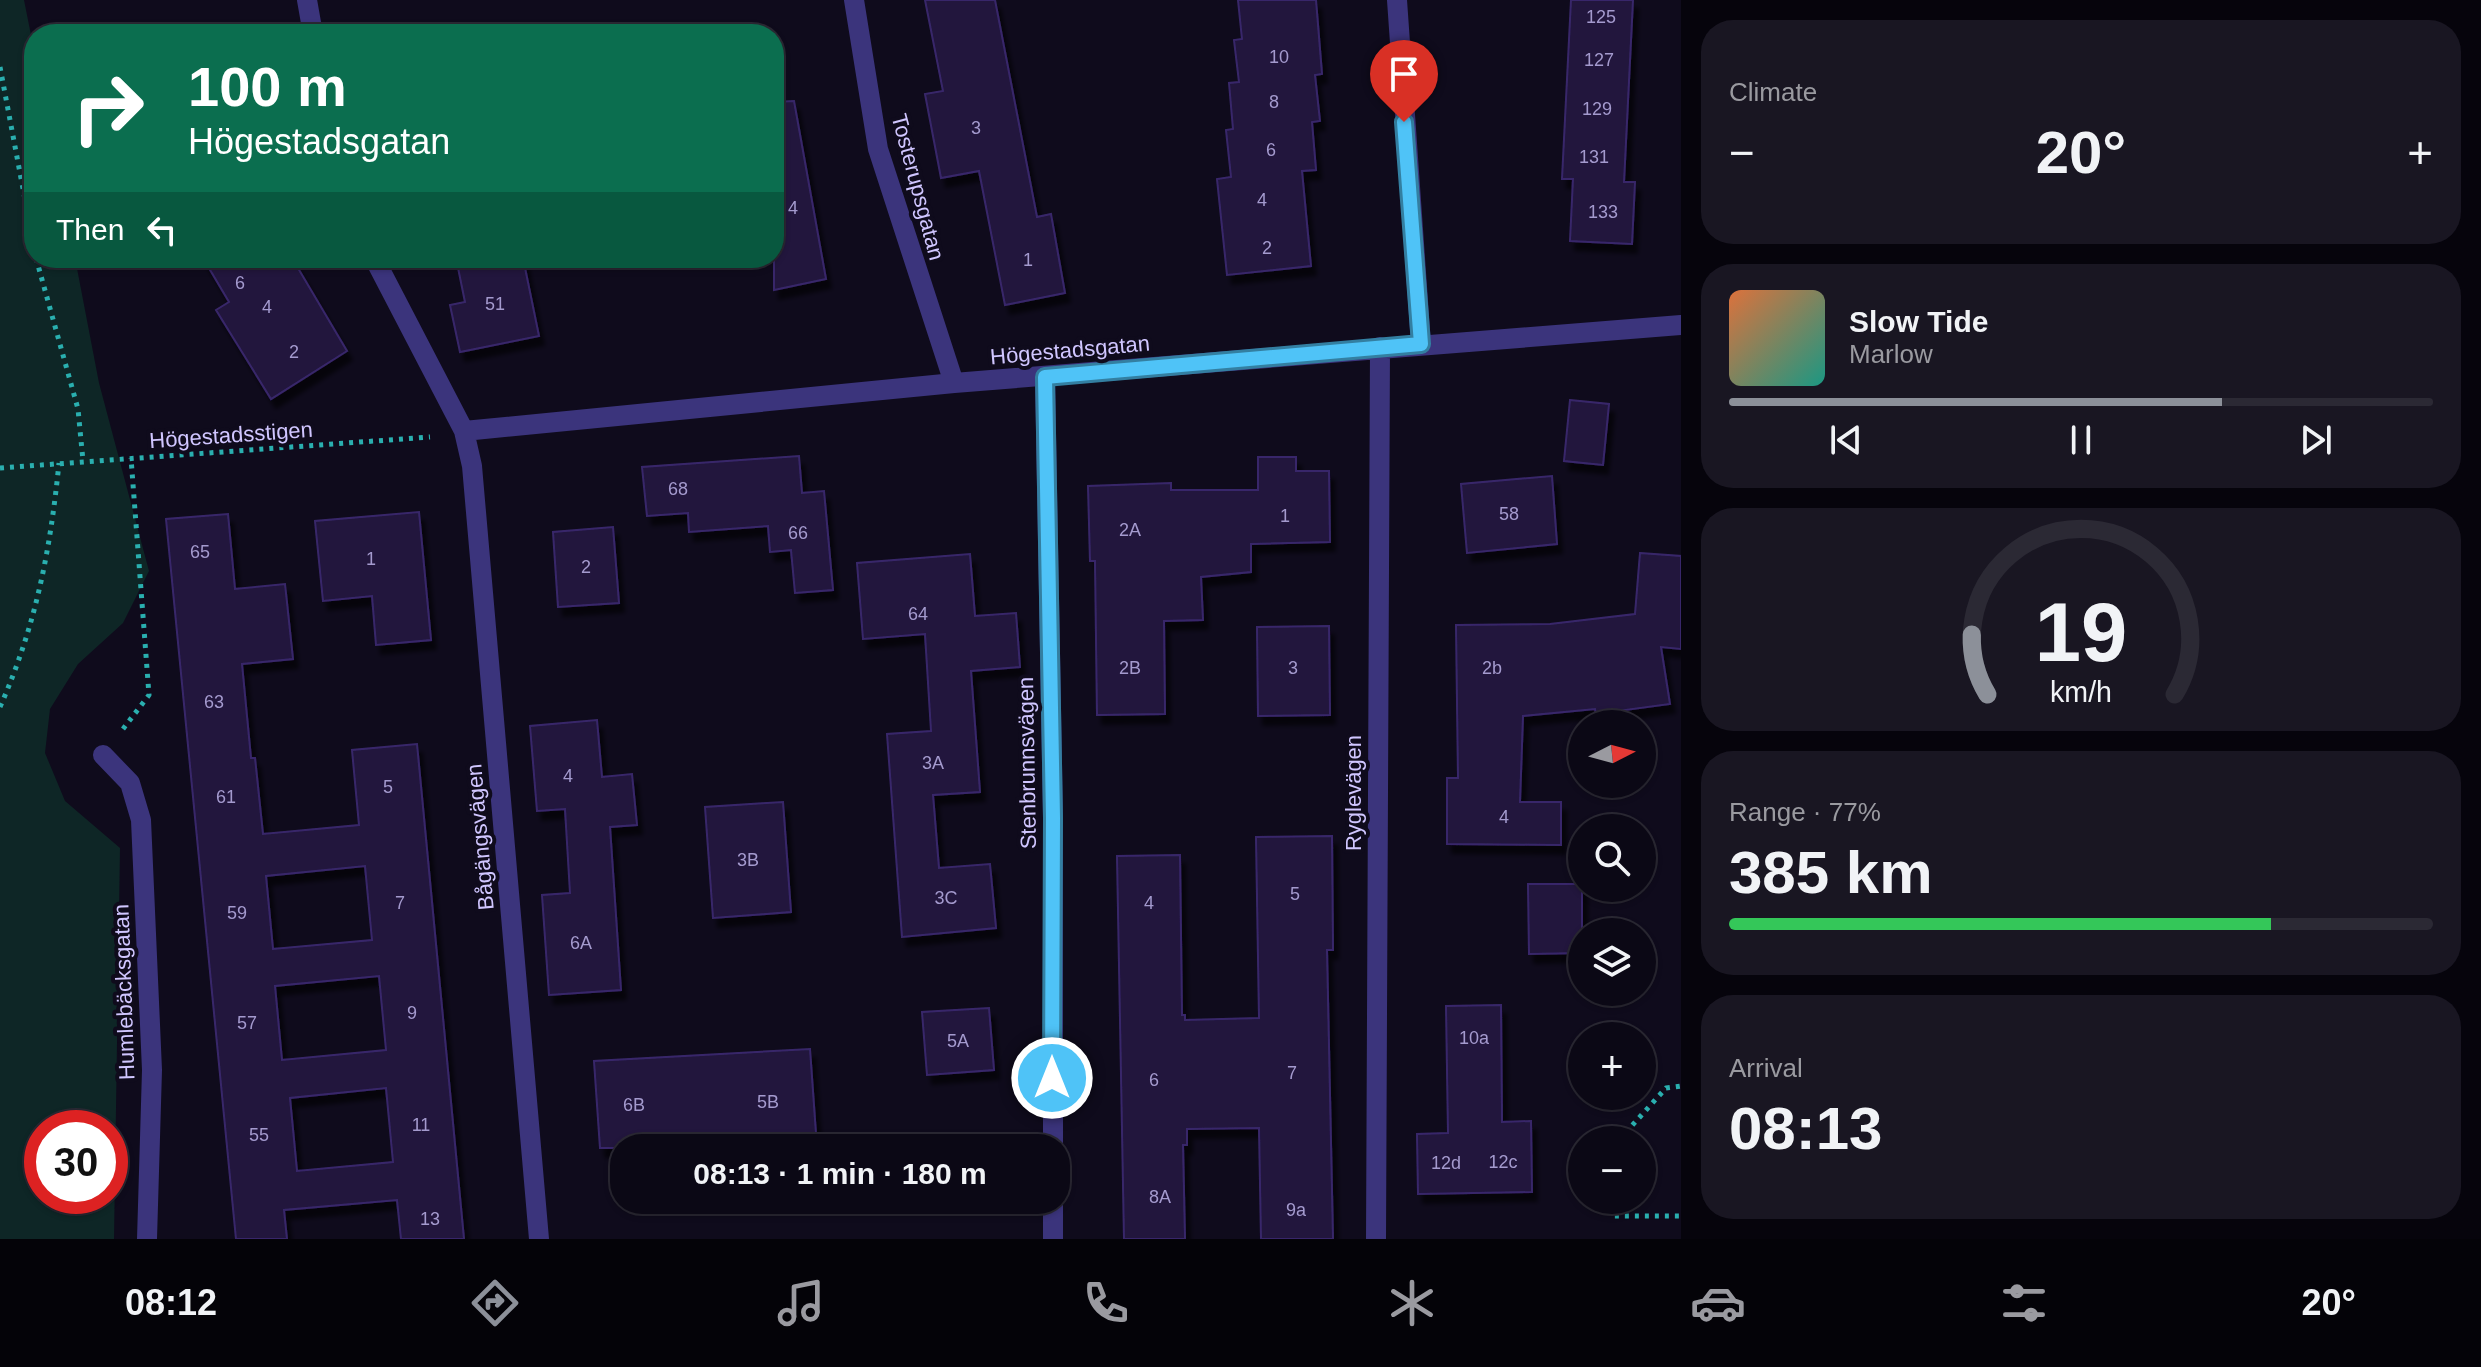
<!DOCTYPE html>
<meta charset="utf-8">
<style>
:root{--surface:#0b0815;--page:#191622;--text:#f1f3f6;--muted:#9a9aa0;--line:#2b2934;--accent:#8c9099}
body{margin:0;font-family:Helvetica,sans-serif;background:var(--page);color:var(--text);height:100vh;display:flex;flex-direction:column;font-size:30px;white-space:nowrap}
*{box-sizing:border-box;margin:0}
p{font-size:26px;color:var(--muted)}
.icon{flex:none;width:44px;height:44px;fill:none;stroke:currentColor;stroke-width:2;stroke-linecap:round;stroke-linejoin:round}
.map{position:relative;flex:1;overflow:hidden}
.side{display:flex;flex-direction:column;gap:20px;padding:20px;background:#06040c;width:800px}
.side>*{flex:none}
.guide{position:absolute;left:24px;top:24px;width:760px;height:244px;border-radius:32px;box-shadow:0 2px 6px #0004,0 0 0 2px var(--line);background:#0b6e4f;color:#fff;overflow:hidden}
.needle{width:52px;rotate:84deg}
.fabs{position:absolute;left:1568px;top:710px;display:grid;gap:16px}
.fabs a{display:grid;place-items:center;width:88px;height:88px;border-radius:50%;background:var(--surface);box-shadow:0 2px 6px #0004,0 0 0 2px var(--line);font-size:40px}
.speed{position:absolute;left:24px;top:1110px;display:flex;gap:16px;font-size:40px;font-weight:700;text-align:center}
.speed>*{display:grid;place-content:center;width:104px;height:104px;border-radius:50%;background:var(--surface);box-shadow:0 2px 6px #0004,0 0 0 2px var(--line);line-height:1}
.speed .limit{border:12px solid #d22;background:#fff;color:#111}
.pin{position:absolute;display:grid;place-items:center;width:68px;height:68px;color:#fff;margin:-82px -34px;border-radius:50% 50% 50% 0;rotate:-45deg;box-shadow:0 0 8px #0007}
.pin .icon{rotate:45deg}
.me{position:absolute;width:88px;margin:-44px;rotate:0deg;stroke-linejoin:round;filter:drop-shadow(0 0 6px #0008)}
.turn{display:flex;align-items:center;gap:28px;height:168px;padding:0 32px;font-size:36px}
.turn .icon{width:104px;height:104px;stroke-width:2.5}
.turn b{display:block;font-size:56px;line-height:68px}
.then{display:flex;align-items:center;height:76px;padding:0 32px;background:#0003;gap:16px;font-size:30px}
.big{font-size:60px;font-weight:600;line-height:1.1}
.side .card{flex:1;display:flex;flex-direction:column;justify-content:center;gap:12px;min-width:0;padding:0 28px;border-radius:32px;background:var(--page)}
.side .dial{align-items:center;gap:0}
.dial svg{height:208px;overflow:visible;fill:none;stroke:var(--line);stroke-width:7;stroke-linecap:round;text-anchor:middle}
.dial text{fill:var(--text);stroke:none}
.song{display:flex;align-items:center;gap:24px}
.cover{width:96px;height:96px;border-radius:12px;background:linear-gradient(135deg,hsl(20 70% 55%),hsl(170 70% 35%))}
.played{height:8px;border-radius:4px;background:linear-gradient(90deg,var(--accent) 70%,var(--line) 70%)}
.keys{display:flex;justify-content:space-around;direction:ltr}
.heat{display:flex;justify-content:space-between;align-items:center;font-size:44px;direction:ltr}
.charge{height:12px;border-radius:6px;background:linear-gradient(90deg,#34c759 77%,var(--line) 0)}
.trip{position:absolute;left:610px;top:1134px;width:460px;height:80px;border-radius:32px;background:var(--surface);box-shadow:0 2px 6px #0004,0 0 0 2px var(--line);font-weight:600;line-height:80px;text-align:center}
.menu{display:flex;height:128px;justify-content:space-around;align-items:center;background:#040308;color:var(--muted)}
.menu .icon{width:56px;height:56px}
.menu .selected{color:var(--accent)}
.menu b{font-size:36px;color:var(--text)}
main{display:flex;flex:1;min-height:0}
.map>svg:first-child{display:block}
.green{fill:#0e2626;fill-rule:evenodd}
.building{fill:#21163d;stroke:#39286a;stroke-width:2;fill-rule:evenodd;filter:url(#shadow)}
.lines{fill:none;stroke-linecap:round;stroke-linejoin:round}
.path{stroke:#2aafaf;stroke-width:5;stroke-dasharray:4 6;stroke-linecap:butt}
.minor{stroke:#3b347c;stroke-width:20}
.route-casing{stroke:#337fa1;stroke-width:20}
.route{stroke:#4fc3f7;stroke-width:14}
.labels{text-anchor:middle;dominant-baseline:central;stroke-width:8;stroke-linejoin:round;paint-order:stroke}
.number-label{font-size:18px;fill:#a49ace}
.street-label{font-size:22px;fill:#d0c6ff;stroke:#0f0b1c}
</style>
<main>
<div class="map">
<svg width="1681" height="1239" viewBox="0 0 1681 1239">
<defs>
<filter id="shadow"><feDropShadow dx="5" dy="9" stdDeviation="2" flood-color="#0009"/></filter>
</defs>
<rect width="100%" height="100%" fill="#0f0b1c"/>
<path class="green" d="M 0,0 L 24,0 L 34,50 L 34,258 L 75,258 L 99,383 L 149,571 L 123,623 L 78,664 L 50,709 L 45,753 L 65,801 L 120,848 L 114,1239 L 0,1239 ZM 42,1128 L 110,1128 L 110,1196 L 42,1196 Z"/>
<path class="building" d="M 925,0 L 995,0 L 1037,217 L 1051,214 L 1065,293 L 1005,305 L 979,171 L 941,178 L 925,94 L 943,91 Z
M 1238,0 L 1316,0 L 1322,74 L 1315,75 L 1320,121 L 1312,122 L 1316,170 L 1302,171 L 1311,266 L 1227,275 L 1217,179 L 1231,177 L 1226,130 L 1233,129 L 1229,83 L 1239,82 L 1234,40 L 1242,39 Z
M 1571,0 L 1633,0 L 1624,182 L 1635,182 L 1632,244 L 1570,241 L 1573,179 L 1562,179 Z
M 794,101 L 826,279 L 774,290 L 774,102 Z
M 203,258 L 292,258 L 347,351 L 271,399 L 216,310 L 229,302 Z
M 456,258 L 523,258 L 539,336 L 460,352 L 450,305 L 465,302 Z
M 1570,400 L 1609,404 L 1603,465 L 1564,461 Z
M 799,456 L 802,493 L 824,491 L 833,590 L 795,593 L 791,550 L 770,552 L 768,526 L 689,532 L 688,513 L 647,516 L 642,467 Z
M 1258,457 L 1296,457 L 1296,471 L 1329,471 L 1330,542 L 1251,544 L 1251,572 L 1201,577 L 1203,620 L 1164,621 L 1165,714 L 1097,715 L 1095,561 L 1090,561 L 1088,486 L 1171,483 L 1171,490 L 1258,490 Z
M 1552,476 L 1557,544 L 1467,553 L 1461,484 Z
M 419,512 L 431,640 L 376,645 L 372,596 L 323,601 L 315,521 Z
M 228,514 L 235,589 L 285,584 L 293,659 L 242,664 L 251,758 L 255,758 L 263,834 L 359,825 L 352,750 L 417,744 L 464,1239 L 401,1239 L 397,1200 L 284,1210 L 287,1239 L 236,1239 L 166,519 ZM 365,866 L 372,940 L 273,949 L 266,876 ZM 379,976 L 386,1050 L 282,1060 L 275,986 ZM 386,1088 L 393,1162 L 297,1171 L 290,1098 Z
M 613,527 L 619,603 L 558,607 L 553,532 Z
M 1640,553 L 1681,556 L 1681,649 L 1661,647 L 1670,704 L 1596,714 L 1595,709 L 1523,716 L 1520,802 L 1561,802 L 1561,845 L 1447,844 L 1447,778 L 1458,778 L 1456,625 L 1550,624 L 1635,614 Z
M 970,554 L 975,616 L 1016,613 L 1020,667 L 971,671 L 980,792 L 933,795 L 939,868 L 990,864 L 996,928 L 902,937 L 887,734 L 931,731 L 925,634 L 863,639 L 857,563 Z
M 1329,626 L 1330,715 L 1258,716 L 1257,627 Z
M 597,720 L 602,777 L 632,774 L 637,825 L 610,827 L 621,990 L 549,995 L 542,895 L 570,893 L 565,809 L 537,811 L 530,726 Z
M 783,802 L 791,912 L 713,918 L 705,807 Z
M 1332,836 L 1333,950 L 1327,950 L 1333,1239 L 1261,1239 L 1259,1128 L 1187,1129 L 1187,1145 L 1183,1145 L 1185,1239 L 1124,1239 L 1117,856 L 1180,855 L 1182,1015 L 1185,1015 L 1185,1020 L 1259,1018 L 1256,837 Z
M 1528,884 L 1582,884 L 1582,953 L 1529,954 Z
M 1501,1005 L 1502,1122 L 1531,1121 L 1532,1192 L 1418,1194 L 1417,1134 L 1448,1133 L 1446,1006 Z
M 989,1008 L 994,1070 L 927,1075 L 922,1012 Z
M 810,1049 L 817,1148 L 600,1148 L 594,1061 Z"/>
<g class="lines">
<path class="path" d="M 0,67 L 34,247
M 36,258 L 78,409 L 83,461
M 0,468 L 430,437
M 0,707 C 36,625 50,552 59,463
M 123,729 L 149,695 L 131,458
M 1619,1140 L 1666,1088 L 1681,1086
M 1609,1200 L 1611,1216 L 1681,1216"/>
<path class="minor" d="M 307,0 L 313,34
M 854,0 L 878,149 L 954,383
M 1397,0 L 1421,344
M 374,258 L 464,431 L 472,466 L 539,1239
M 1045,377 L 1053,818 L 1053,1148
M 464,431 L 954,383 L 1681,325
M 103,755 L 130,783 L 141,820 L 152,1070 L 147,1239
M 1053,1200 L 1053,1239
M 1376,1239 L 1380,347"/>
</g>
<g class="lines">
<defs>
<path id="route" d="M 1052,1078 L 1053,818 L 1045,377 L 1421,344 L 1404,122"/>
</defs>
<use href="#route" class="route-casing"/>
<use href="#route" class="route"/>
</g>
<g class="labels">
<g class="number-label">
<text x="1601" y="17">125</text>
<text x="1279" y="57">10</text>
<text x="1599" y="60">127</text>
<text x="1274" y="102">8</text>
<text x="1597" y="109">129</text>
<text x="976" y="128">3</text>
<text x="1271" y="150">6</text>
<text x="1594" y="157">131</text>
<text x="1262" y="200">4</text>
<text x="793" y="208">4</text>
<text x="1603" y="212">133</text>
<text x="1267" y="248">2</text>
<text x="1028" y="260">1</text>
<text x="240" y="283">6</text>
<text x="495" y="304">51</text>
<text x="267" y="307">4</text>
<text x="294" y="352">2</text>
<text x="678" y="489">68</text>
<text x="1509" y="514">58</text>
<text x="1285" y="516">1</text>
<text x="1130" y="530">2A</text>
<text x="798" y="533">66</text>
<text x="200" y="552">65</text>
<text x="371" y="559">1</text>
<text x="586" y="567">2</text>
<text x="918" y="614">64</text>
<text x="1130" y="668">2B</text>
<text x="1293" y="668">3</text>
<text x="1492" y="668">2b</text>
<text x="214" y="702">63</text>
<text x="933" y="763">3A</text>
<text x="568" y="776">4</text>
<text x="388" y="787">5</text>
<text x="226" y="797">61</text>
<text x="1504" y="817">4</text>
<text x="748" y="860">3B</text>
<text x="1295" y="894">5</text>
<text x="946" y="898">3C</text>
<text x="400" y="903">7</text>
<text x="1149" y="903">4</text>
<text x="237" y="913">59</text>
<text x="581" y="943">6A</text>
<text x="412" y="1013">9</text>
<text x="247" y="1023">57</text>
<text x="1474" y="1038">10a</text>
<text x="958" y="1041">5A</text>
<text x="1292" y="1073">7</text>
<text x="1154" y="1080">6</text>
<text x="768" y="1102">5B</text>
<text x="634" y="1105">6B</text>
<text x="421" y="1125">11</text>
<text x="259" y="1135">55</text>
<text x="1503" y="1162">12c</text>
<text x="1446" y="1163">12d</text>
<text x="1160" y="1197">8A</text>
<text x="1296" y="1210">9a</text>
<text x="430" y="1219">13</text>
</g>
<g class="street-label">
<text transform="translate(918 187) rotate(75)">Tosterupsgatan</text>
<text transform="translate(1070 350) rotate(-5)">Högestadsgatan</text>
<text transform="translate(231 435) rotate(-4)">Högestadsstigen</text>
<text transform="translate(1027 763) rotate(-91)">Stenbrunnsvägen</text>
<text transform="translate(1353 793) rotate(-90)">Ryglevägen</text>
<text transform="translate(480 837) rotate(-95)">Bågängsvägen</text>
<text transform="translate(124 992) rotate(-92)">Humlebäcksgatan</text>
</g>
</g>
</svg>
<div class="fabs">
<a><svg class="needle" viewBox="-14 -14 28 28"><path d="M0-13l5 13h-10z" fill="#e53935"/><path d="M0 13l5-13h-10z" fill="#9a9aa0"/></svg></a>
<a><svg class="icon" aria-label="search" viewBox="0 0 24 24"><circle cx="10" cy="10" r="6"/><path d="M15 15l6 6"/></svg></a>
<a><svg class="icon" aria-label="layers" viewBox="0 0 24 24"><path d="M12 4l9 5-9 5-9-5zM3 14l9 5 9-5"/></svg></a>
<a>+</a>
<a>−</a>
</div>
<div class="speed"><div class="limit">30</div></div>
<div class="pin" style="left:1404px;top:122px;background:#d93025"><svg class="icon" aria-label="arrive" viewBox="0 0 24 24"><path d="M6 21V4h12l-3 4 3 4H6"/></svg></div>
<svg class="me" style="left:1052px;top:1078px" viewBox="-20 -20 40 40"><circle r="17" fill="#4fc3f7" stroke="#fff" stroke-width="3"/><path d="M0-11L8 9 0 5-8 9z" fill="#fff"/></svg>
<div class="trip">08:13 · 1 min · 180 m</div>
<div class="guide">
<div class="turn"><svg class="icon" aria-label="right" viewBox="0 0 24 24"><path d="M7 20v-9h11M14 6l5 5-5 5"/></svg><div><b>100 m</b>Högestadsgatan</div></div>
<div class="then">Then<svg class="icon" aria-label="left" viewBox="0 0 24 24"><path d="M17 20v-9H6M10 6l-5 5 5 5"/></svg></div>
</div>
</div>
<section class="side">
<div class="card"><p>Climate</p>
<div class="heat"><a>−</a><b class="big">20°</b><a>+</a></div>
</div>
<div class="card">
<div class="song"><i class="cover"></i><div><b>Slow Tide</b><p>Marlow</p></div></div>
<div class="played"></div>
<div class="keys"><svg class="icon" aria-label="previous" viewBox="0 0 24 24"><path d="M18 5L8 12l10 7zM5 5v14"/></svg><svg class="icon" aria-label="pause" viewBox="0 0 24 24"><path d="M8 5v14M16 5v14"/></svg><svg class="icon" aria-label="next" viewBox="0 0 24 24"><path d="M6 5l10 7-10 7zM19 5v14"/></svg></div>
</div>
<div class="card dial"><svg viewBox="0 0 100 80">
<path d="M14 69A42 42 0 1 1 86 69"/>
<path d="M14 69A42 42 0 0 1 8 46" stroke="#8c9099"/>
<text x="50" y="56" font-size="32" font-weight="700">19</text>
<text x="50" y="72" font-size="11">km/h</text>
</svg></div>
<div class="card"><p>Range · 77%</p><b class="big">385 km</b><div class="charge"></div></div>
<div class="card"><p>Arrival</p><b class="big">08:13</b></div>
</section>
</main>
<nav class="menu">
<b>08:12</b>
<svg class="icon selected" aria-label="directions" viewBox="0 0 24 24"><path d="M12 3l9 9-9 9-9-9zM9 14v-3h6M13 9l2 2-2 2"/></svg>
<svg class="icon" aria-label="music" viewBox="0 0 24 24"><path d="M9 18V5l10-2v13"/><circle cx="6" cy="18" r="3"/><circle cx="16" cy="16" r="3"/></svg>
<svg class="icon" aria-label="phone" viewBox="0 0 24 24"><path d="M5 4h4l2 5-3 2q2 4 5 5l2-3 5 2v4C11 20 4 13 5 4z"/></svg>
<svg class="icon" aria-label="climate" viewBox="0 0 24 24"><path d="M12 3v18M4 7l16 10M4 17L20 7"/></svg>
<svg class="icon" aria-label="car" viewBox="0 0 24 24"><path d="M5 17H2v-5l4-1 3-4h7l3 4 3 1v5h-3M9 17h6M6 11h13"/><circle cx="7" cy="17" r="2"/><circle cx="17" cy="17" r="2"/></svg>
<svg class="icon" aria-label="filters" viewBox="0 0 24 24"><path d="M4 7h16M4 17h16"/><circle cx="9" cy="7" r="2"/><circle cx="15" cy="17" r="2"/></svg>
<b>20°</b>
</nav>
